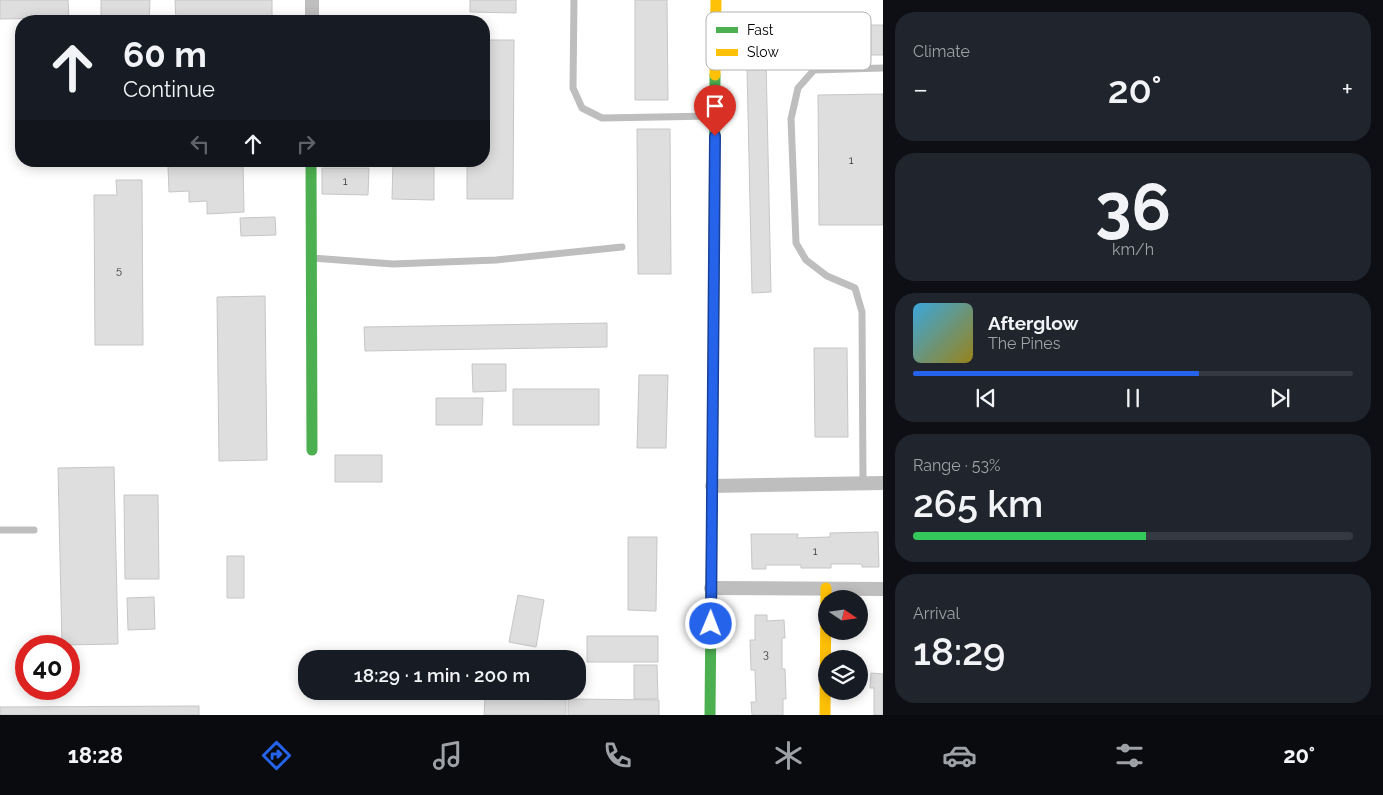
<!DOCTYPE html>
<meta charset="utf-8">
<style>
:root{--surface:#171b24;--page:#20242c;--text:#f1f3f6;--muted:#9ea1a6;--line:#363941;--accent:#2563eb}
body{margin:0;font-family:Raleway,sans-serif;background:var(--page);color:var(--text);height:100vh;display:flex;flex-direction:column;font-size:19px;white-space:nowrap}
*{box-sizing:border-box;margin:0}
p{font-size:16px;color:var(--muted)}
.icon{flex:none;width:28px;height:28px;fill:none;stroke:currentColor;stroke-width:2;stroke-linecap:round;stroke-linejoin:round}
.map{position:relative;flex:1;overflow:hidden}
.side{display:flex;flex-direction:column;gap:12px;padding:12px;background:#0d0f14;width:500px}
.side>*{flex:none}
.top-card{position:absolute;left:15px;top:15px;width:475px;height:152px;border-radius:20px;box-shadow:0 2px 12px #0003;background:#171b24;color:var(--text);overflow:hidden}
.needle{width:32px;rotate:103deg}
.controls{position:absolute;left:818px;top:590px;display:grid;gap:10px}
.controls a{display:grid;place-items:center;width:50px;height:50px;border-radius:50%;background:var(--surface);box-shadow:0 2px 12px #0003;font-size:25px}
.speed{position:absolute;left:15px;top:635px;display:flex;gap:10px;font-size:25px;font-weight:700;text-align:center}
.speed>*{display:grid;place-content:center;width:65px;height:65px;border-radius:50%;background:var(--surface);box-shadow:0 2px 12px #0003;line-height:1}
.speed .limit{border:8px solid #d22;background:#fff;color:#111}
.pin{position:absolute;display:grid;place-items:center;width:42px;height:42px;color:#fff;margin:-51px -21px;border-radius:50% 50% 50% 0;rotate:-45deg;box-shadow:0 0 5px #0007}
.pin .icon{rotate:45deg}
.me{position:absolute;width:55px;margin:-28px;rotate:1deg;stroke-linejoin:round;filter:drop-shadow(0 0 4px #0008)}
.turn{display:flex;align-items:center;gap:18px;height:105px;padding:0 25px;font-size:22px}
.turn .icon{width:65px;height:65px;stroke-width:2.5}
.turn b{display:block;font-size:35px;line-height:42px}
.lanes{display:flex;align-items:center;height:48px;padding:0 25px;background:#0003;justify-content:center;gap:25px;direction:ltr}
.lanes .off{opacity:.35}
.big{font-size:38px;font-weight:600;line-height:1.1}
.side .tile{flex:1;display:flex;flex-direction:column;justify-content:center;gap:8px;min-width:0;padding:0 18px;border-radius:20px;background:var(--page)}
.side .dial{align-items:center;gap:0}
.dial b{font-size:65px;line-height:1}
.song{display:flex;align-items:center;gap:15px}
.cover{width:60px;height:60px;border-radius:8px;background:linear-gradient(135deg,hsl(200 70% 55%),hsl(50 70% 35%))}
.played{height:5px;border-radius:2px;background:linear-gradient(90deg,var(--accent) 65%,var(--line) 65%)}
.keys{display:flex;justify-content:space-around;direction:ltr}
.heat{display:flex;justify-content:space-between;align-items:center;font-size:28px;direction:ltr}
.charge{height:8px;border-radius:4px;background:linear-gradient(90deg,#34c759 53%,var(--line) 0)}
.trip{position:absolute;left:298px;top:650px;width:288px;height:50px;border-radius:20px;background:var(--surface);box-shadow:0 2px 12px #0003;font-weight:600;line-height:50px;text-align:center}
.dock{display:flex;height:80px;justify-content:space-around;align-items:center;background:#090b0e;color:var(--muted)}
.dock .icon{width:35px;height:35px}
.dock .selected{color:var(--accent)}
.dock b{font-size:22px;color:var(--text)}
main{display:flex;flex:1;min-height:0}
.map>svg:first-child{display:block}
.building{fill:#dedede;stroke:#c6c6c6}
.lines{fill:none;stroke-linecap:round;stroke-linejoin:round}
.lane{stroke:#bebebe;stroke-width:7}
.street{stroke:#bebebe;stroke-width:14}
.fast{stroke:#4caf50;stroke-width:11}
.slow{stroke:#ffc107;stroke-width:11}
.route-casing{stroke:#184099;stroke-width:12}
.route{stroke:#2563eb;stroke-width:9}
.labels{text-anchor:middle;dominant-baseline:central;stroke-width:4;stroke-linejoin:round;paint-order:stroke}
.number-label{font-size:11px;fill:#383838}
.key{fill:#fff;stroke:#b2b2b2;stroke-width:1}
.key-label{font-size:14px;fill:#000}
</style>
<main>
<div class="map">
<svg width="883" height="715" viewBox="0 0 883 715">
<rect width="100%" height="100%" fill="#fff"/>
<path class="building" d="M 0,0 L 68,0 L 69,18 L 0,19 Z
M 101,0 L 150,0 L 149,21 L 101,21 Z
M 175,0 L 272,0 L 272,21 L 176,21 Z
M 470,0 L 516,0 L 516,13 L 470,12 Z
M 635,0 L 667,0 L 668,100 L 635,100 Z
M 859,21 L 860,56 L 766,59 L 771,292 L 752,293 L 746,24 Z
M 862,25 L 883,25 L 883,55 L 863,55 Z
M 484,40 L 514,40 L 513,199 L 467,199 L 467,161 L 484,161 Z
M 883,94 L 883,225 L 819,225 L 818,95 Z
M 637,129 L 670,129 L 671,274 L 638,274 Z
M 393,161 L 434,161 L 434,200 L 392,199 Z
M 243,163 L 244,212 L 207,214 L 207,201 L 189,202 L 189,191 L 169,192 L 168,166 Z
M 322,168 L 369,168 L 368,195 L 322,194 Z
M 116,180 L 142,180 L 143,345 L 95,345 L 94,195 L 117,195 Z
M 275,217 L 276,235 L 241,236 L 240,218 Z
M 265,296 L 267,460 L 219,461 L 217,297 Z
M 607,323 L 607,347 L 365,351 L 364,327 Z
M 814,348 L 847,348 L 848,437 L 815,437 Z
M 472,364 L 506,364 L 506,391 L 473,392 Z
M 639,375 L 668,375 L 666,448 L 637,448 Z
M 513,389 L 599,389 L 599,425 L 513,425 Z
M 436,398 L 483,398 L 482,425 L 436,425 Z
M 335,455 L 382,455 L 382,482 L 335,482 Z
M 114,467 L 118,644 L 62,645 L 58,468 Z
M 124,495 L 158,495 L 159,579 L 125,579 Z
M 878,532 L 879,567 L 862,567 L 862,564 L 831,564 L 831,568 L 801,568 L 801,565 L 766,565 L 766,569 L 752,569 L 751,534 L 798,534 L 797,538 L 830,537 L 830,533 Z
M 628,537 L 657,537 L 656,611 L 628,610 Z
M 227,556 L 244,556 L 244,598 L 227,598 Z
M 518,595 L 544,600 L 536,647 L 509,642 Z
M 154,597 L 155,629 L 128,630 L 127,598 Z
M 755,615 L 767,615 L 767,621 L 784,620 L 785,638 L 782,638 L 782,669 L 785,669 L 786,699 L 783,699 L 783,715 L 752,715 L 751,702 L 756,702 L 755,670 L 751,670 L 750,640 L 755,640 Z
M 587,636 L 658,636 L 658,662 L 587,662 Z
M 634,665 L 657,665 L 658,699 L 634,699 Z
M 871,673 L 883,674 L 883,715 L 874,715 L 874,688 L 870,688 Z
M 485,698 L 566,700 L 566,715 L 484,715 Z
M 568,699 L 659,700 L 659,715 L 568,715 Z
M 199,706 L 199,715 L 0,715 L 0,707 Z"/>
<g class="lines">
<path class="lane" d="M 574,0 L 573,88 L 582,108 L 602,118 L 714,116
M 312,258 L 393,264 L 496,260 L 622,247
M 863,483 L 862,312 L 855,288 L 827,276 L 806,260 L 796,243 L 791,119 L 798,88 L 814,70 L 883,68
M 0,530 L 34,530"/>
<path class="street" d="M 312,21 L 312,0
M 712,486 L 883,483
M 711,588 L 883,589"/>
<path class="fast" d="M 311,161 L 312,450
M 714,282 L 715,75
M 710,715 L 712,489"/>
<path class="slow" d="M 715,75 L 716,0
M 712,489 L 714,282
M 825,715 L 826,588"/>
</g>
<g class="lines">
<defs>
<path id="route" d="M 711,624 L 715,136"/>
</defs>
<use href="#route" class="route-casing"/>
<use href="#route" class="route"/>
</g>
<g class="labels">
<g class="number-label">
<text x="851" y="160">1</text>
<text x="345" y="181">1</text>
<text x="119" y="270">5</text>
<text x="815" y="551">1</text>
<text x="766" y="654">3</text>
</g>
</g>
<rect x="706" y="12" width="165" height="58" rx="8" class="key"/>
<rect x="716" y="27" width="22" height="6" fill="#4caf50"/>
<rect x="716" y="49" width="22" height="7" fill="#ffc107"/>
<g class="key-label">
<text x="747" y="35">Fast</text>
<text x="747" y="57">Slow</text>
</g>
</svg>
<div class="controls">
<a><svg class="needle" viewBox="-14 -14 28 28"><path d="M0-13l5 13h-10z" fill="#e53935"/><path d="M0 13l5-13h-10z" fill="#9ea1a6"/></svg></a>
<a><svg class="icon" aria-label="layers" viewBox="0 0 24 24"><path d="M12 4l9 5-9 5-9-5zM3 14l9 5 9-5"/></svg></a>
</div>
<div class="speed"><div class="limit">40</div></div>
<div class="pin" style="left:715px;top:136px;background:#d93025"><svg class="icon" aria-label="arrive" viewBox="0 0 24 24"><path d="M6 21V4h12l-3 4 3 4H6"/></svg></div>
<svg class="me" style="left:711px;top:624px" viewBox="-20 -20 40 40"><circle r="17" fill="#2563eb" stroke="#fff" stroke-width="3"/><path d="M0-11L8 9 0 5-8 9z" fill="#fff"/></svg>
<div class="trip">18:29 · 1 min · 200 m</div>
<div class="top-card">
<div class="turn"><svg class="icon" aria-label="ahead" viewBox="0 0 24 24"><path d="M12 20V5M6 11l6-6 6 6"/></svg><div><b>60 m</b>Continue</div></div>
<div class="lanes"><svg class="icon off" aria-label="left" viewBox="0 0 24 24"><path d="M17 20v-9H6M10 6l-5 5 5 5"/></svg><svg class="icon" aria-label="ahead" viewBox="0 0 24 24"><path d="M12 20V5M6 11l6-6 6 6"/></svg><svg class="icon off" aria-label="right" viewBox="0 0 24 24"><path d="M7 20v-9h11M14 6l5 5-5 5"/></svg></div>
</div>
</div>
<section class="side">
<div class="tile"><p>Climate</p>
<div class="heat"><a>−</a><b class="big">20°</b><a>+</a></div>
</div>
<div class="tile dial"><b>36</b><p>km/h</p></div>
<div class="tile">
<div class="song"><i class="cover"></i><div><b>Afterglow</b><p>The Pines</p></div></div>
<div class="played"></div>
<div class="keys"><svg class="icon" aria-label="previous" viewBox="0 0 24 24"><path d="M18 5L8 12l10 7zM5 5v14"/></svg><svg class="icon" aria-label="pause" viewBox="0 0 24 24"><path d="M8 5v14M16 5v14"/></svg><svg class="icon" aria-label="next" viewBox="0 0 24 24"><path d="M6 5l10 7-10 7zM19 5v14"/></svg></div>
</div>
<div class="tile"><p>Range · 53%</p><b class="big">265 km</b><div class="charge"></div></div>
<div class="tile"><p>Arrival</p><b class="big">18:29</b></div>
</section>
</main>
<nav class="dock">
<b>18:28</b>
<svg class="icon selected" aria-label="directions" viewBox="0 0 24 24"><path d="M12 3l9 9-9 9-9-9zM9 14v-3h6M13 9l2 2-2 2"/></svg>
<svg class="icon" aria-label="music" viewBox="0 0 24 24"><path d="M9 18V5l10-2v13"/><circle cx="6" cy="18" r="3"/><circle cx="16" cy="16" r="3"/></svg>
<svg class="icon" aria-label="phone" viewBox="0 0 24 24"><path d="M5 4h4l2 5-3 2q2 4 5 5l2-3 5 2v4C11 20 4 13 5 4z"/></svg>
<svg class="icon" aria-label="climate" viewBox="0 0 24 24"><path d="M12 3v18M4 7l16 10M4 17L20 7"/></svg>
<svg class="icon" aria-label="car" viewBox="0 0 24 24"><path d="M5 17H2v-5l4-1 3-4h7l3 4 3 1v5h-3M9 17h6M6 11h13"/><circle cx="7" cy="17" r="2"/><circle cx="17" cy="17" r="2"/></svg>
<svg class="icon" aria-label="filters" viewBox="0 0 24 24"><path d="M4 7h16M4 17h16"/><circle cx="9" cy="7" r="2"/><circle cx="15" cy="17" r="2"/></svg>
<b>20°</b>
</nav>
